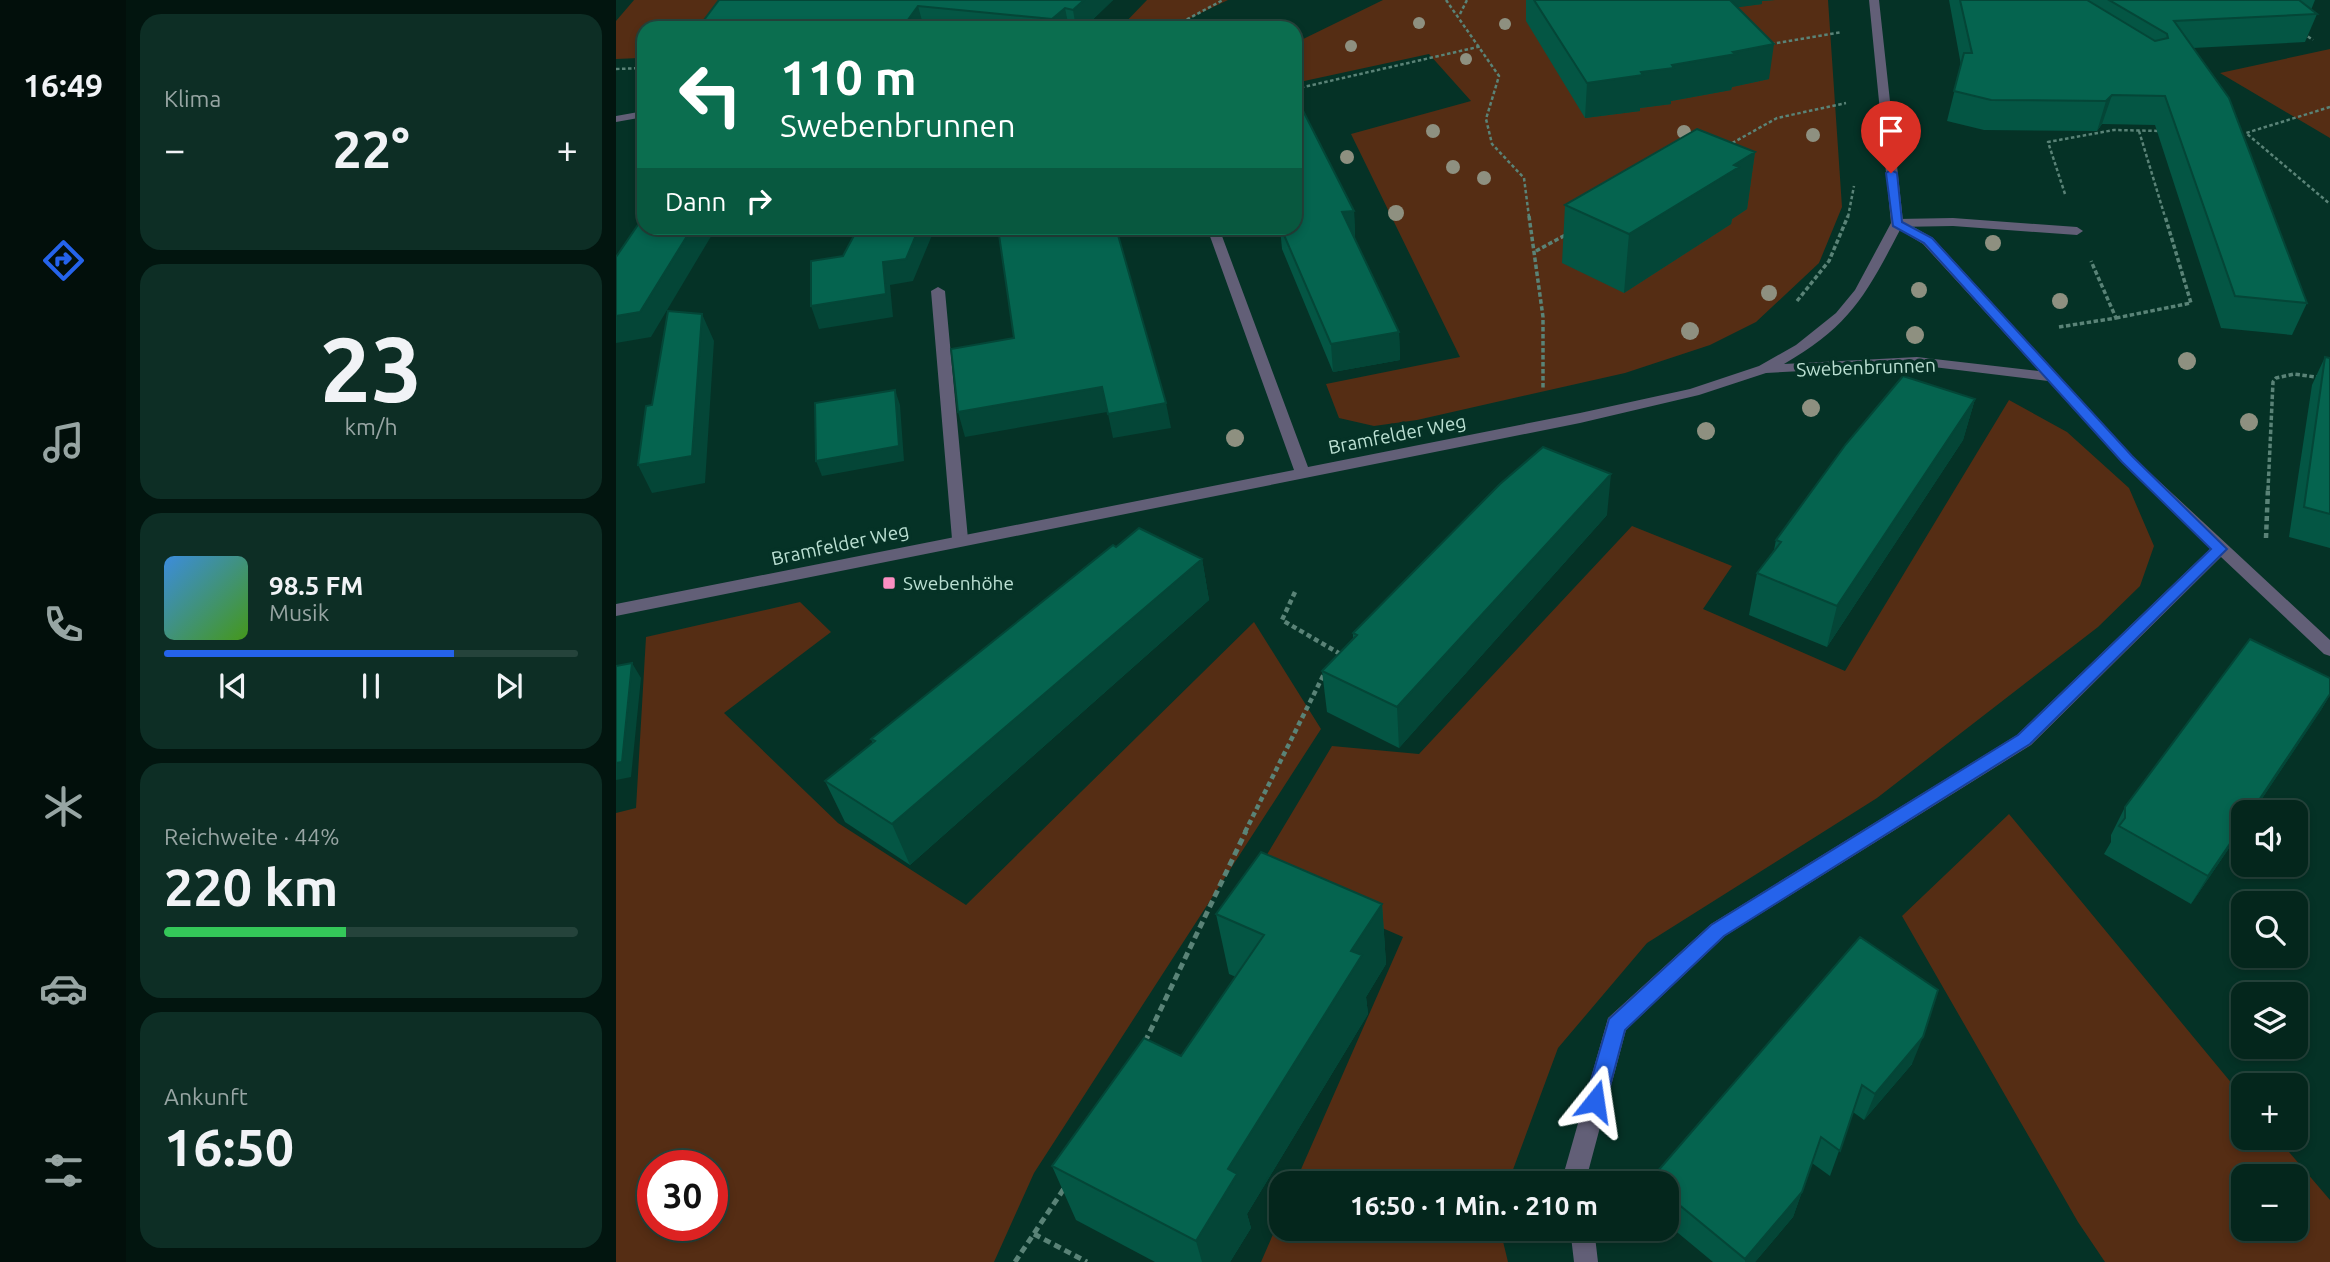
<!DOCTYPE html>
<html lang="de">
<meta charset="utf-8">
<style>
:root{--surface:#04261c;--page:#0d2e25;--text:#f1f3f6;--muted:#97a5a3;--line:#25433b;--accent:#2563eb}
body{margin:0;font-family:Ubuntu,sans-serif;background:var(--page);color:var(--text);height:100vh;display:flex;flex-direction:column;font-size:26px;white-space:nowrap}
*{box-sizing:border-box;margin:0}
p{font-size:23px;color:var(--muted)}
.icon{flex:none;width:38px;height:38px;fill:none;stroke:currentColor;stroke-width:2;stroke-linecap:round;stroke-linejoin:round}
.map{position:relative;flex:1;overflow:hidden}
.drawer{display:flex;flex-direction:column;gap:14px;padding:14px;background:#02150f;width:490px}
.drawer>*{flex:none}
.banner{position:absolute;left:21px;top:21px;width:665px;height:214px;border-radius:21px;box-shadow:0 4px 10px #0003,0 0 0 2px var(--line);background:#0b6e4f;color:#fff;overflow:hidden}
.tools{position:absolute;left:1615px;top:800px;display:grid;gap:14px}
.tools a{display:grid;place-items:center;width:77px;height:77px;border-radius:14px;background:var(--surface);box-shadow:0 4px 10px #0003,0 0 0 2px var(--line);font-size:35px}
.speed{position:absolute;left:21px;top:1150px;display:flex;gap:14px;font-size:35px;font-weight:700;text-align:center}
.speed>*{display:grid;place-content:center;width:91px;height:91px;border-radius:50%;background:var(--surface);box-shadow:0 4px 10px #0003,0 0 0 2px var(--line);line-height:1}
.speed .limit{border:10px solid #d22;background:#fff;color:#111}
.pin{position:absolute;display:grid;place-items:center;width:60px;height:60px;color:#fff;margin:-72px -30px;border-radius:50% 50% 50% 0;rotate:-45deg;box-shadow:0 0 7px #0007}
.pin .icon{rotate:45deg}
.me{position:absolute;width:77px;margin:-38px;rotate:15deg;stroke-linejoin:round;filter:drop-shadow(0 0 5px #0008)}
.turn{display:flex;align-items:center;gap:24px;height:147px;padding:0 28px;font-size:32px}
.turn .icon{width:91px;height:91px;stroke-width:2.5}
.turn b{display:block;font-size:49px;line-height:60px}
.then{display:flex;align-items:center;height:66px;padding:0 28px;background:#0003;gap:14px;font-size:26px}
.big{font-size:52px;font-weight:700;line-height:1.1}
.drawer .widget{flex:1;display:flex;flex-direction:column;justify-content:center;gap:10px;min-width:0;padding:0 24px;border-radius:21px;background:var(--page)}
.drawer .dial{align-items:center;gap:0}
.dial b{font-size:91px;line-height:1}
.song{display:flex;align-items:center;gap:21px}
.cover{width:84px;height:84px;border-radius:10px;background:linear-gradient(135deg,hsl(210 70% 55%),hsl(100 70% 35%))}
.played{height:7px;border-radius:4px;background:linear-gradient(90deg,var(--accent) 70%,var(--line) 70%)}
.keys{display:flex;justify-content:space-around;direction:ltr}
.heat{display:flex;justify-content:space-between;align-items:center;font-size:38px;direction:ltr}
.charge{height:10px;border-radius:5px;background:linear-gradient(90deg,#34c759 44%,var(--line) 0)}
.trip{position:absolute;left:653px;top:1171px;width:410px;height:70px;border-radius:21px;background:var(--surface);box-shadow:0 4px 10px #0003,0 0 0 2px var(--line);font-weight:700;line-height:70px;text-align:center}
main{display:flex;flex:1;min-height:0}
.dock{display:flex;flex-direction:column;width:126px;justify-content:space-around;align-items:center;background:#020f0b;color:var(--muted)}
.dock .icon{width:49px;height:49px}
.dock .selected{color:var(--accent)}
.dock b{font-size:32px;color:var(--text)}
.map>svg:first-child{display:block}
.green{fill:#552d14;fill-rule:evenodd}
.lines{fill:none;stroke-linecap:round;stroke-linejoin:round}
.path-far3{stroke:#5a8377;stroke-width:2.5;stroke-dasharray:3.5 2.5;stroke-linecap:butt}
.path-far2{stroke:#5a8377;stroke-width:3.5;stroke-dasharray:4.5 2.5;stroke-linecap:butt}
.path-far1{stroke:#5a8377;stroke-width:4.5;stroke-dasharray:5 3.5;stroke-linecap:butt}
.path{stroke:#5a8377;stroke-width:5;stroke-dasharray:7 4.5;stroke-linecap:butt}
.service{fill:#625f77;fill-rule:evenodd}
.minor{fill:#625f77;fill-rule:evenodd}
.tree{fill:#8e9080}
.wall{fill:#045644}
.shaded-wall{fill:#044637}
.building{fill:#05644f;stroke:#044637;stroke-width:2}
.route{fill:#2563eb;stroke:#184099;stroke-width:2}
.poi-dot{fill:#fc8fc2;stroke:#053226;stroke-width:2.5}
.labels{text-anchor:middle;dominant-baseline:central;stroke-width:7;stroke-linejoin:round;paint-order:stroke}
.street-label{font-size:19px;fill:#bbe0d3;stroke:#053226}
.poi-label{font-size:19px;fill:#bbe0d3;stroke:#053226;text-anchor:start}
</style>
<main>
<nav class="dock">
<b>16:49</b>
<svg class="icon selected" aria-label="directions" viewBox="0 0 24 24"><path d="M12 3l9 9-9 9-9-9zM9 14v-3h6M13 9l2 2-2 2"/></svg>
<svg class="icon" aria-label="music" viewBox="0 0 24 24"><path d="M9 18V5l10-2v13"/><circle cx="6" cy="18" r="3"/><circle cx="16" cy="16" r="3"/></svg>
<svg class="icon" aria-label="phone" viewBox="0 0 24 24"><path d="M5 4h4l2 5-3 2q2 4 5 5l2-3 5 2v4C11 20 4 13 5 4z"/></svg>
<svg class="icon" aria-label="climate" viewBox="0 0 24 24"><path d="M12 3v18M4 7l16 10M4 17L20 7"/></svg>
<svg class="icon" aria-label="car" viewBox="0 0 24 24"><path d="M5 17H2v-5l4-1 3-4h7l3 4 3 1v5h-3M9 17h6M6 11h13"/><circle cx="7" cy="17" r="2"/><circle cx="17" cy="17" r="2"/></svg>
<svg class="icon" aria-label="filters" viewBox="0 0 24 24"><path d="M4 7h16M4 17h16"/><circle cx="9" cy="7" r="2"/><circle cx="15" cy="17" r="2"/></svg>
</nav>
<section class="drawer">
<div class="widget"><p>Klima</p>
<div class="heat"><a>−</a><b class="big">22°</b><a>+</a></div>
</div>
<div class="widget dial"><b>23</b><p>km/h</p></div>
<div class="widget">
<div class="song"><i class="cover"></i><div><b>98.5 FM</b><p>Musik</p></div></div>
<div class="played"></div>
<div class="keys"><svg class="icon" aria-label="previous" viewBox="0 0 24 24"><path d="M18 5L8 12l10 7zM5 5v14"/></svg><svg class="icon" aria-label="pause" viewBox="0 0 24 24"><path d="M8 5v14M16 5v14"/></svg><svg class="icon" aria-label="next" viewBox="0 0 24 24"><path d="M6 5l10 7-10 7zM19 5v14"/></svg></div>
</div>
<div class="widget"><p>Reichweite · 44%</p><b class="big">220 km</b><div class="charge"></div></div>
<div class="widget"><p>Ankunft</p><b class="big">16:50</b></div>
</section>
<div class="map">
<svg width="1714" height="1262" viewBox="0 0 1714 1262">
<rect width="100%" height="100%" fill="#053226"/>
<path class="green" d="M 18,0 L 109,0 L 88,28 L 28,28 L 28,62 L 22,63 L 24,58 L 0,59 L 0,21 Z
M 531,0 L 612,0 L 553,28 L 504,28 Z
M 767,0 L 1212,0 L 1226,207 L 1203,263 L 1140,322 L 1094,345 L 1009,373 L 801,420 L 758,426 L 723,418 L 710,384 L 844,357 L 735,134 L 855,101 L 813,54 L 679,83 L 679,43 Z
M 1714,49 L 1714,138 L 1604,73 Z
M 1393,400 L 1451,432 L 1513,488 L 1538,546 L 1524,586 L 1482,627 L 1261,798 L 1031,943 L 942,1048 L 892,1183 L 679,1183 L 787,937 L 640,873 L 716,746 L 803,754 L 1016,526 L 1116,566 L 1087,609 L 1229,671 Z
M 184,602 L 215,632 L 108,713 L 222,823 L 350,905 L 638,622 L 705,729 L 418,1173 L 378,1262 L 0,1262 L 0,813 L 20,808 L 30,637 ZM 37,1166 L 96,1166 L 96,1225 L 37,1225 Z
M 1393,814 L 1627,1097 L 1628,1138 L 1661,1138 L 1714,1200 L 1714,1262 L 1489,1262 L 1462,1222 L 1286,916 ZM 1680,1176 L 1680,1228 L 1628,1228 L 1628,1176 Z
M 665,1216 L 665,1228 L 884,1229 L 892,1262 L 645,1262 Z"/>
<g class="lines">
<path class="path-far3" d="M 830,0 L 883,76 L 870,119 L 876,144 L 908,178 L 913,217
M 844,14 L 851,0
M 555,28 L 607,0
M 1687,33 L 1697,40
M 1155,44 L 1226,32
M 0,69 L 28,68
M 679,89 L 866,46
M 1714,107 L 1630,133 L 1714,204
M 1523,131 L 1549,217
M 1111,146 L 1161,118 L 1230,103
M 1449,194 L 1432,142 L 1498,130 L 1545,131
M 1232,217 L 1238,186"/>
<path class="path-far2" d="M 913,216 L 927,317 L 927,389
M 920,251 L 953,233
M 1181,301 L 1213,261 L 1232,216
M 1500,318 L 1575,303 L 1549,216
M 1443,327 L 1500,318 L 1475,261
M 1652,490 L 1657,382 L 1660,378 L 1678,374 L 1714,379"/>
<path class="path-far1" d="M 1650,538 L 1652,488
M 679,592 L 666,620 L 726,655
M 629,832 L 709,672"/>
<path class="path" d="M 529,1042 L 630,831
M 418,1234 L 471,1262
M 399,1262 L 449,1187"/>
<path class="service" d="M 1337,218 L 1461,227 L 1467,231 L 1461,235 L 1337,226 L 1281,227 L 1275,223 L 1281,219 Z
M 322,287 L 329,291 L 352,539 L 344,544 L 336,539 L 315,291 Z"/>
<path class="minor" d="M 1253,0 L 1263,0 L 1287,221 L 1317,238 L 1516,456 L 1714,640 L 1714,656 L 1708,654 L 1605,557 L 1415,745 L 1109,936 L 1010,1030 L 971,1176 L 972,1183 L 948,1183 L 947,1176 L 992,1018 L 1095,924 L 1401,735 L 1595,548 L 1506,462 L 1432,381 L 1301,365 L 1150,373 L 1083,395 L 964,423 L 0,616 L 0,604 L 678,470 L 591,228 L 603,228 L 692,467 L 964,413 L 1074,389 L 1143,366 L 1180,345 L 1220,313 L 1239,290 L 1275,223 ZM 1284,230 L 1307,244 L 1423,371 L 1301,357 L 1168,364 C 1234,326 1250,295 1284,230 Z
M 28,111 L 28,117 L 0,122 L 0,116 Z
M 954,1228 L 978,1228 L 982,1262 L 958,1262 Z"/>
</g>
<g class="tree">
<circle cx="803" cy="23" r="6"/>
<circle cx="889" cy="24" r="6"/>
<circle cx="735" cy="46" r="6"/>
<circle cx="850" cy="59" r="6"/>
<circle cx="817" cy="131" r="7"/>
<circle cx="1068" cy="132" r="7"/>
<circle cx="1197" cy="135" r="7"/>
<circle cx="731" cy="157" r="7"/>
<circle cx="837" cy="167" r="7"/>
<circle cx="868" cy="178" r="7"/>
<circle cx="780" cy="213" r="8"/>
<circle cx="1377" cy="243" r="8"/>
<circle cx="1303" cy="290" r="8"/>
<circle cx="1153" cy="293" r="8"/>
<circle cx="1444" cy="301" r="8"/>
<circle cx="1074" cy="331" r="9"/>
<circle cx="1299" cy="335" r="9"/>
<circle cx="1571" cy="361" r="9"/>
<circle cx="1195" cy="408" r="9"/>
<circle cx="1633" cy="422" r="9"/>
<circle cx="1090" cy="431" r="9"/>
<circle cx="619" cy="438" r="9"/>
</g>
<path class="wall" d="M 103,0 L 497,0 L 468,28 L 82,28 Z
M 910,0 L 1159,0 L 1146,1 L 1146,4 L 1121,7 L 1153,79 L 1116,87 L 1115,90 L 1055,101 L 1055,104 L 1024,108 L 1024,111 L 969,118 L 910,21 Z
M 1333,0 L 1699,0 L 1695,10 L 1701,14 L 1689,42 L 1577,48 L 1691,303 L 1676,335 L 1605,328 L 1539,125 L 1486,124 L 1481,131 L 1368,130 L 1331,121 L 1345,65 Z
M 1139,152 L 1131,209 L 1116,219 L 1115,224 L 1008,293 L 946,263 L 949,205 Z
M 738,211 L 739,238 L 738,238 L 783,332 L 784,360 L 717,372 L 666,249 L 664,228 L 679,228 Z
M 1709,357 L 1714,358 L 1714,548 L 1673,537 L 1696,385 Z
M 1359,399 L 1347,440 L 1211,647 L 1133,615 L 1141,573 L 1158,550 L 1160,540 Z
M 991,515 L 783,748 L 711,712 L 706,671 L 737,639 L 737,633 Z
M 500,547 L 586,559 L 593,600 L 294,865 L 229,822 L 209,781 L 257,743 L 255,739 Z
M 1714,678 L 1714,695 L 1705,710 L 1637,812 L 1628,812 L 1628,826 L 1575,904 L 1488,854 L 1495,842 L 1495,835 L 1509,807 Z
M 766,904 L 770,964 L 750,997 L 752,1014 L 631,1214 L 635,1228 L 614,1262 L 539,1262 L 460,1220 L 436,1166 L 565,1056 L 620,977 L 613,974 L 600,914 Z
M 1244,937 L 1296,1064 L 1248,1120 L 1237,1112 L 1214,1176 L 1196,1163 L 1177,1217 L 1139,1262 L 1097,1262 L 1050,1223 L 1050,1183 L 1033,1183 L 1034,1180 Z"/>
<path class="shaded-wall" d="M 468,0 L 497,0 L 468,28 L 460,28 L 457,10 Z
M 1090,0 L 1159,0 L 1146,1 L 1146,4 L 1088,12 Z
M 302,6 L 308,28 L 286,28 Z
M 449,8 L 453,28 L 438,28 L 436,19 Z
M 1158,44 L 1153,79 L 1116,87 L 1115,90 L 1055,101 L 1055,104 L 1024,108 L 1024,111 L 969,118 L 971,83 L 1025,72 Z
M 1496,95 L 1486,124 L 1481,131 L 1490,101 Z
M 1139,152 L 1131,209 L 1116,219 L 1115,224 L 1008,293 L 1013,234 Z
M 738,211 L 739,238 L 728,240 L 726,212 Z
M 76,228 L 100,228 L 35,337 L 0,343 L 0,316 Z
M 303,228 L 319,228 L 297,281 L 274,285 L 277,317 L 203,329 L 195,306 L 267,262 Z
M 86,314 L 98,341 L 89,483 L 36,493 L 22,465 Z
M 783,332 L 784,360 L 717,372 L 715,344 Z
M 486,387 L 491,412 L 349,437 L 342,412 Z
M 279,390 L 284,405 L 288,461 L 206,476 L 200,461 Z
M 1359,399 L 1347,440 L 1211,647 L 1221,606 Z
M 550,403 L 555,428 L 497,438 L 492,414 Z
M 995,474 L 991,515 L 783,748 L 781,707 Z
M 586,559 L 593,600 L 294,865 L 276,824 Z
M 16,663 L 25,678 L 15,777 L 0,780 L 0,763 Z
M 1714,694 L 1705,710 L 1637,812 L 1635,812 Z
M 1628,823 L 1628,826 L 1575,904 L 1592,876 Z
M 766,904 L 770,964 L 750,997 L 752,1014 L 631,1214 L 635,1228 L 614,1262 L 586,1262 L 580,1241 L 612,1169 L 735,951 Z
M 1307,1037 L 1296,1064 L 1248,1120 L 1259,1094 Z
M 1186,1192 L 1177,1217 L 1139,1262 L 1129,1262 L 1129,1259 Z"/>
<path class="building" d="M 103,0 L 468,0 L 457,10 L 449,8 L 436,19 L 302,6 L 286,28 L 82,28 Z
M 918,0 L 1114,0 L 1158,44 L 1117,52 L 1120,54 L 1056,65 L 1058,68 L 1025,72 L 1027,75 L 971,83 Z
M 1344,0 L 1471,0 L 1539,41 L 1552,38 L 1551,34 L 1493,0 L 1683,0 L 1701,14 L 1558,21 L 1613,98 L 1691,303 L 1619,296 L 1549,96 L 1496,95 L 1490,101 L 1375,100 L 1338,91 L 1348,53 L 1356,53 Z
M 679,95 L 738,211 L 726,212 L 783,332 L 715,344 L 665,228 L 679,228 Z
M 1081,129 L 1139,152 L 1118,165 L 1123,167 L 1013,234 L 949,205 Z
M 28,216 L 28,228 L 76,228 L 24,312 L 0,316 L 0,257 Z
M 242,228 L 303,228 L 290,259 L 267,262 L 270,294 L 195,306 L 195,261 L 227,256 Z
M 382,228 L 500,228 L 550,403 L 492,414 L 486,387 L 342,412 L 335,349 L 398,338 Z
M 52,311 L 86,314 L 76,456 L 22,465 L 30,406 L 36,405 Z
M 1709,357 L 1714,358 L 1714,514 L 1688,507 Z
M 1287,376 L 1359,399 L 1221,606 L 1141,573 L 1165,542 L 1160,540 L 1230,444 Z
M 279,390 L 283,446 L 200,461 L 199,403 Z
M 927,447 L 995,474 L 781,707 L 706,671 L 741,635 L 737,633 L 884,484 Z
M 523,528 L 586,559 L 276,824 L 209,781 L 259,741 L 255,739 L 497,545 L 500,547 Z
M 1634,639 L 1714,678 L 1714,694 L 1635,812 L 1628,812 L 1628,823 L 1592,876 L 1503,826 L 1509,818 L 1509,807 Z
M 16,663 L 6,762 L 0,763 L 0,666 Z
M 645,852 L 766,904 L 735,951 L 746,955 L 612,1169 L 621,1174 L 580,1241 L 436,1166 L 528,1038 L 565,1056 L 648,935 L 600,914 Z
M 1244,937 L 1322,990 L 1307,1037 L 1259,1094 L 1246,1085 L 1224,1151 L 1205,1137 L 1186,1192 L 1129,1259 L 1050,1194 L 1050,1183 L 1037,1183 L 1034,1180 Z"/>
<path class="route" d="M 1275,170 L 1281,173 L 1286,222 L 1316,238 L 1516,456 L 1611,549 L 1414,744 L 1108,936 L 1009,1030 L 990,1101 L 987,1107 L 979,1110 L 972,1107 L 969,1101 L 993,1019 L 1095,925 L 1402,735 L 1595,549 L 1506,462 L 1308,243 L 1277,226 L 1270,173 Z"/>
<rect class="poi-dot" x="266" y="576" width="14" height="14" rx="3.5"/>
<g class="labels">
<g class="street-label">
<text transform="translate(1250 367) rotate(-2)">Swebenbrunnen</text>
<text transform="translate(781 434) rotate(-11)">Bramfelder Weg</text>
<text transform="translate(224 544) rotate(-12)">Bramfelder Weg</text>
</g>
<g class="poi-label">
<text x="287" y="583">Swebenhöhe</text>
</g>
</g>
</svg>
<div class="tools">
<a><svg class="icon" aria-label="sound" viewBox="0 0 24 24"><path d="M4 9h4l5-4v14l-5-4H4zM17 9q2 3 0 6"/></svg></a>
<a><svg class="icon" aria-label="search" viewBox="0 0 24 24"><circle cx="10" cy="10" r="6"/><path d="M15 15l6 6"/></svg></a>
<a><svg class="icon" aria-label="layers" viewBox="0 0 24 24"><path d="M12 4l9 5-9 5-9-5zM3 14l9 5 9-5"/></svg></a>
<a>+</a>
<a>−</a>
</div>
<div class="speed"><div class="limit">30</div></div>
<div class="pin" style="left:1275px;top:173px;background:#d93025"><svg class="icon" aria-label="arrive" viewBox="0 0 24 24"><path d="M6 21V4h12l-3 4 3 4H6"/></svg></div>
<svg class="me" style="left:979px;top:1101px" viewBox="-20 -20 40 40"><path d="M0-17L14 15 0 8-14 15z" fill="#2563eb" stroke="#fff" stroke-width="4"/></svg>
<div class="trip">16:50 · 1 Min. · 210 m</div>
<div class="banner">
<div class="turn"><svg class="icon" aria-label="left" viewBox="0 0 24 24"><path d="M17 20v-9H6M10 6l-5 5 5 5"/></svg><div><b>110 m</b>Swebenbrunnen</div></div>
<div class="then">Dann<svg class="icon" aria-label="right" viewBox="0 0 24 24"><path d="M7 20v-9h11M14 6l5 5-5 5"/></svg></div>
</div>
</div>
</main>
